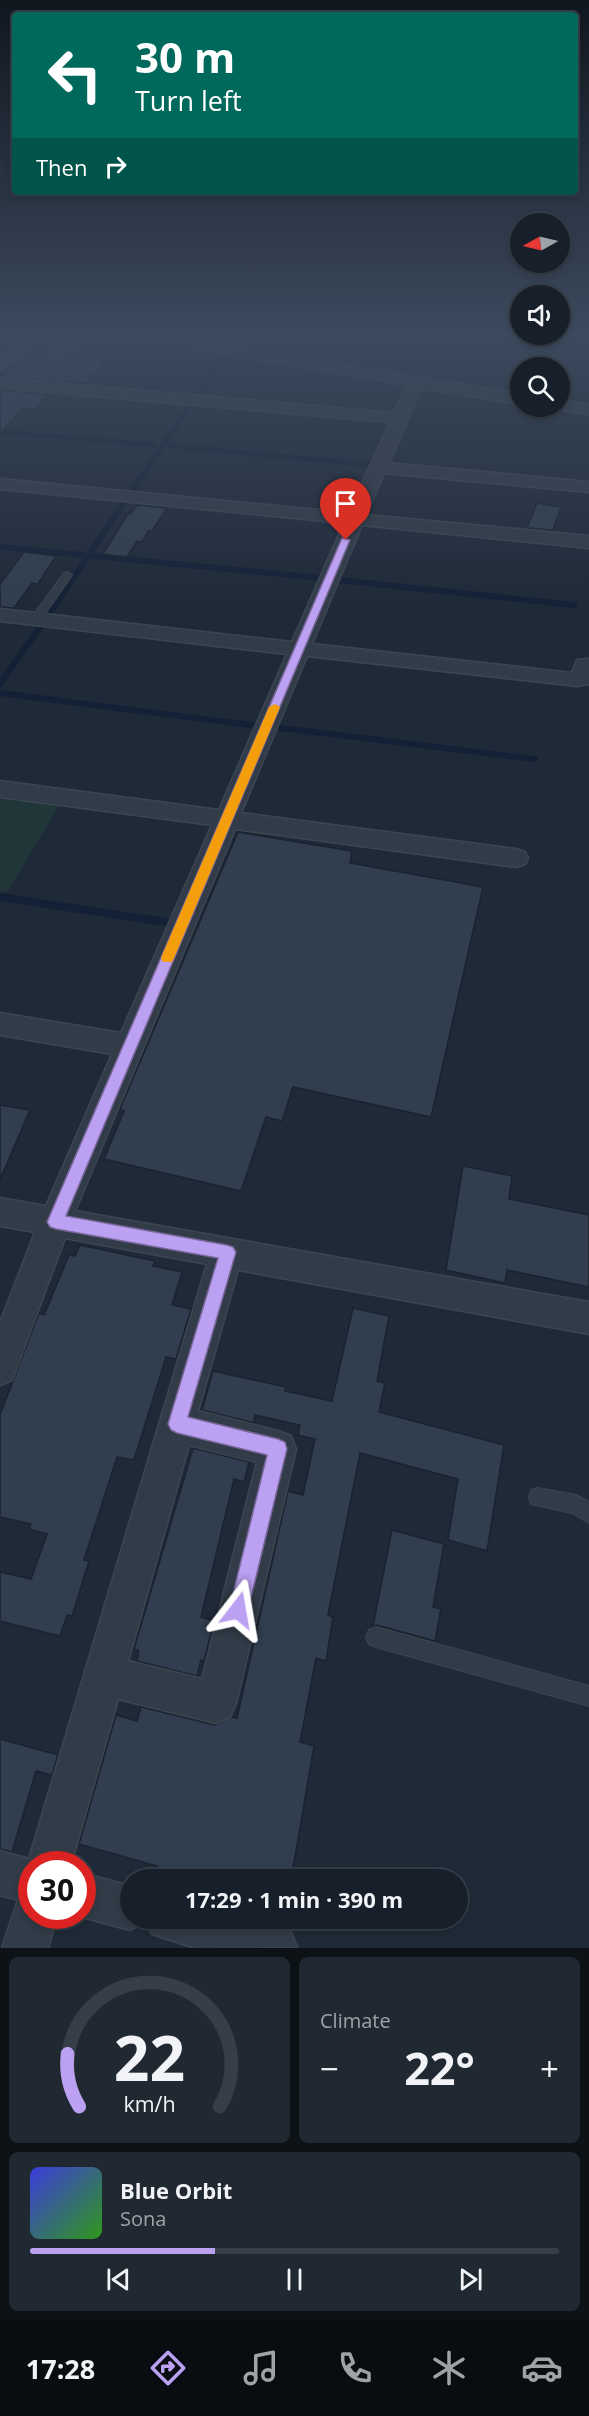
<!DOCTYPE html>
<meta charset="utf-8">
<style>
:root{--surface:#17202a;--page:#202832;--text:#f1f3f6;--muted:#9ea3a8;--line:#363e47;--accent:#bca0f2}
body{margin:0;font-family:"Open Sans",sans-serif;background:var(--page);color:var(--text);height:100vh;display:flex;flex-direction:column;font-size:22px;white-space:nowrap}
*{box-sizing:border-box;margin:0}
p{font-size:20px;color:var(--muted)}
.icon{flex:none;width:33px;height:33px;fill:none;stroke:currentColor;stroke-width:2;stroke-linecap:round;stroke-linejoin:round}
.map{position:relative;height:1948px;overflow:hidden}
.drawer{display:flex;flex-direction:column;gap:9px;padding:9px;background:#0d1217;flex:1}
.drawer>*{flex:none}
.top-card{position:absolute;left:12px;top:12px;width:566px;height:183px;border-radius:6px;box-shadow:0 3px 9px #0003,0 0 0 2px var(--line);background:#00695c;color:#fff;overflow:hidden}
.needle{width:39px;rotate:262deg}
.controls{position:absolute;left:510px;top:213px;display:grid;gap:12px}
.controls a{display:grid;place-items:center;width:60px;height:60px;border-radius:50%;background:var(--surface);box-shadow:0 3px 9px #0003,0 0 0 2px var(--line);font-size:30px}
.speed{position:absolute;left:18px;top:1851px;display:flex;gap:12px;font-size:30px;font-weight:700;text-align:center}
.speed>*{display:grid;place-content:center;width:78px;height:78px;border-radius:50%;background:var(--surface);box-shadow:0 3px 9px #0003,0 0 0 2px var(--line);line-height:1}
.speed .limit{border:9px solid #d22;background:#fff;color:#111}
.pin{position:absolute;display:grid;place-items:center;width:51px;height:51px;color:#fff;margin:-62px -26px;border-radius:50% 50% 50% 0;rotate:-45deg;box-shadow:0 0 6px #0007}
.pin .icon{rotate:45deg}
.me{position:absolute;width:66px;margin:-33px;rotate:14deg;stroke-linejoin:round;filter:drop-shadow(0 0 4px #0008)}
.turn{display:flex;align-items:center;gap:21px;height:126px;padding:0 24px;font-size:27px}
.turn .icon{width:78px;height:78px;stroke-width:2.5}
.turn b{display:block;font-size:42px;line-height:51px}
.then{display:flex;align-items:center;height:57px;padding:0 24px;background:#0003;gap:12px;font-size:22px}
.big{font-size:45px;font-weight:700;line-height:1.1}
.drawer .card{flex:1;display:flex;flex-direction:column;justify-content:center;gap:9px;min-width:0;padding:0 21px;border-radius:9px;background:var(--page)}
.drawer .dial{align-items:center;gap:0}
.dial svg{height:156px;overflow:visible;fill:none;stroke:var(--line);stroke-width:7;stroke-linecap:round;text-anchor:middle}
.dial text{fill:var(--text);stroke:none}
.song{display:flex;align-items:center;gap:18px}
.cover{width:72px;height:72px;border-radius:9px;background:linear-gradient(135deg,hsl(240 70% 55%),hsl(110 70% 35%))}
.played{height:6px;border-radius:3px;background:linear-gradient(90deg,var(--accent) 35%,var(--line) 35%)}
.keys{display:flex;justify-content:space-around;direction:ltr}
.heat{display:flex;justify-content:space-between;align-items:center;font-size:33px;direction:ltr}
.drawer .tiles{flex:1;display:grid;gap:9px;grid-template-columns:1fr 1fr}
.card:last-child{grid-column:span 2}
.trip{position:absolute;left:120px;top:1869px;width:348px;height:60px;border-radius:30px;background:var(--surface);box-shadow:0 3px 9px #0003,0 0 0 2px var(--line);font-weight:700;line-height:60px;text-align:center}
.menu{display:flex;height:96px;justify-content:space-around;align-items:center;background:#090d11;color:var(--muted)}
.menu .icon{width:42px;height:42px}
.menu .active{color:var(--accent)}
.menu b{font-size:27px;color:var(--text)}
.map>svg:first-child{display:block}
.green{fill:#213639}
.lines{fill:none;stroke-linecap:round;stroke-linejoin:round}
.stream-far2{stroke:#122135;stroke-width:5}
.stream-far1{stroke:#122135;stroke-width:6}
.stream{stroke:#122135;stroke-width:8}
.building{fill:#303e4f;stroke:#1a232f;stroke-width:1.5}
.lane-casing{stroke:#3c4552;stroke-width:2}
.street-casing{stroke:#3c4552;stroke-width:3}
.secondary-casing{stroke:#3c4552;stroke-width:3}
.lane{fill:#323c48;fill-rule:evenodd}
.street{fill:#323c48;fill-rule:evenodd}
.secondary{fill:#404b5c;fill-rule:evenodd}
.route{fill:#bca0f2;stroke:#7a689d;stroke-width:1.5}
.slow{fill:#f59e0b}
</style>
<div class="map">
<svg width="589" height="1948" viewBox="0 0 589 1948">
<rect width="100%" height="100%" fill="#1f2a38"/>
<path class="green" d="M 5,793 L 63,799 L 7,892 L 0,891 L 0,800 Z"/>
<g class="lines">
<path class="stream-far2" d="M 237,340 L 246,333
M 195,398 L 224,356
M 0,432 L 155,445
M 170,446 L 373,465
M 106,529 L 192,402"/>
<path class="stream-far1" d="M 0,547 L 322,578
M 338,580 L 574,605
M 47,617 L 107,528
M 0,684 L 42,624
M 0,693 L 258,726
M 272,727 L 535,759"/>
<path class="stream" d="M 0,897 L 171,923"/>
</g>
<path class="building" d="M 49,344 L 97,346 L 92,353 L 110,355 L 87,383 L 64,381 L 82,360 L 74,356 L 49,380 L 1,376 L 23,357 L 38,356 Z
M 0,390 L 47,394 L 34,410 L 22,408 L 0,435 Z
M 537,503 L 561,507 L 553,530 L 527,528 Z
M 137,505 L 167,508 L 152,531 L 148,531 L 142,542 L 137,541 L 127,557 L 103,554 L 128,514 L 131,514 Z
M 24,552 L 56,556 L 38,584 L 32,583 L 14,608 L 0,607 L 0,584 Z
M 238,832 L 352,851 L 350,863 L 483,887 L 431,1117 L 293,1087 L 282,1121 L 266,1117 L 241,1191 L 104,1159 L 124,1111 L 120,1109 Z
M 0,1105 L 30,1110 L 0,1180 Z
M 463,1166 L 512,1176 L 509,1199 L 589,1215 L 589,1287 L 507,1270 L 505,1283 L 446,1270 Z
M 80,1245 L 155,1261 L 153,1266 L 182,1272 L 172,1305 L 191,1309 L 176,1359 L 166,1357 L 134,1460 L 117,1457 L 84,1560 L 89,1561 L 72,1616 L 67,1615 L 60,1636 L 0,1621 L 0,1572 L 31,1579 L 47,1534 L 29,1529 L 31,1524 L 0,1517 L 0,1415 L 39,1313 L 44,1315 L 69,1255 L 75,1256 Z
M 353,1308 L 389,1316 L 377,1381 L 385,1383 L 379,1412 L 504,1445 L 487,1551 L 448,1540 L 458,1479 L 360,1453 L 328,1615 L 333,1617 L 326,1661 L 316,1658 L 300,1742 L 314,1746 L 291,1880 L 154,1880 L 157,1866 L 79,1844 L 116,1715 L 137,1721 L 141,1707 L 215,1725 L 232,1717 L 237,1718 L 288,1491 L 303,1495 L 315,1439 L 298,1435 L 300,1425 L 255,1415 L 254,1423 L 202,1410 L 213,1371 L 286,1387 L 285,1391 L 332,1401 Z
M 193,1448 L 249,1462 L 244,1482 L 234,1479 L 201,1617 L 214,1621 L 204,1661 L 201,1660 L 197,1676 L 137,1661 L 139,1651 L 134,1649 Z
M 392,1530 L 444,1544 L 433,1607 L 441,1609 L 435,1641 L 377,1625 L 373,1626 Z
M 0,1739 L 58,1755 L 52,1775 L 36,1771 L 12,1852 L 0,1849 Z"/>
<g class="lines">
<defs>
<path id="lane" d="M 73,358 L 80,360 L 53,390 L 47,390 L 47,386 Z
M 67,572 L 72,575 L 40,621 L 32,621 L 32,617 L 64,573 Z
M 538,1488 L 576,1495 L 589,1502 L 589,1523 L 572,1513 L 531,1504 L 529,1497 L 531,1490 Z
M 376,1627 L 589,1686 L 589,1706 L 376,1647 L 369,1644 L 366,1637 L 369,1630 Z"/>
<path id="street" d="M 117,333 L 151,333 L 520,394 L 520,404 L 421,388 L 389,463 L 589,482 L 589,492 L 384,473 L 366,515 L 589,536 L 589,548 L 362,525 L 312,644 L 572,673 L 577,660 L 589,659 L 589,684 L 577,686 L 307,656 L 241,813 L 516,849 L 525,852 L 528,858 L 525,864 L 516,867 L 235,829 L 75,1211 L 589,1302 L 589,1334 L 238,1270 L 198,1411 L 278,1431 L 291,1436 L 296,1449 L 236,1703 L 230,1717 L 216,1723 L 118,1699 L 71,1864 L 32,1864 L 32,1916 L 57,1916 L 48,1948 L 2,1948 L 18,1900 L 0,1895 L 0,1851 L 29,1859 L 207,1264 L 65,1238 L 12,1380 L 0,1385 L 0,1323 L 35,1232 L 0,1226 L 0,1198 L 46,1206 L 112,1054 L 0,1035 L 0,1013 L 121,1033 L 212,825 L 0,797 L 0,781 L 219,810 L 287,654 L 0,621 L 0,609 L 292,642 L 344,523 L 0,489 L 0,479 L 349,513 L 390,422 L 0,388 L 0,378 L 394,413 L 407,385 L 124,337 ZM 189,1445 L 257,1462 L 202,1679 L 128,1661 Z
M 560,400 L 589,405 L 589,415 L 554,408 L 553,406 L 560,406 Z
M 82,1873 L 130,1886 L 130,1918 L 253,1918 L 290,1931 L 297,1947 L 195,1948 L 152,1934 L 147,1921 L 130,1930 L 82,1917 L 78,1916 L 82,1916 Z"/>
<path id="secondary" d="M 26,333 L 46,333 L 7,368 L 0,370 L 0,355 Z"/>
</defs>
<use href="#lane" class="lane-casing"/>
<use href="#street" class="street-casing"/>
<use href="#secondary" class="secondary-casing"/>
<use href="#lane" class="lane"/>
<use href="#street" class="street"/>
<use href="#secondary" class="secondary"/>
</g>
<linearGradient id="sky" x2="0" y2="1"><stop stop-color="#11171f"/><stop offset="0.55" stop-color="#3c4a5e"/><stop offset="1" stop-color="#3c4a5e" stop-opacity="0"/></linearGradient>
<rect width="589" height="606" fill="url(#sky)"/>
<path class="route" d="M 342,538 L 350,540 L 66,1216 L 227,1245 L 233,1247 L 236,1252 L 188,1417 L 278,1439 L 285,1442 L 287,1449 L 248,1610 L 246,1617 L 238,1620 L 231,1617 L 229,1610 L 267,1455 L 177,1433 L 171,1430 L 168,1424 L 218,1258 L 56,1229 L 50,1227 L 47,1222 Z"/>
<path class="slow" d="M 275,704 L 280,707 L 174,958 L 172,962 L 163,962 L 161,958 L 269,707 Z"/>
</svg>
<div class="controls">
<a><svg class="needle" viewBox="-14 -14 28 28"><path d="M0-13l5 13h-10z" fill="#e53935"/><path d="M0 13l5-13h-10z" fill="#9ea3a8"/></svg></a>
<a><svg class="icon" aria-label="sound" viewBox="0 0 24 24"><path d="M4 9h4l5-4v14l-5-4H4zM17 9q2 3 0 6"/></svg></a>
<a><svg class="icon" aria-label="search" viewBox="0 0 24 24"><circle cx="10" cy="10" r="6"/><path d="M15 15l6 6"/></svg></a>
</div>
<div class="speed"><div class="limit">30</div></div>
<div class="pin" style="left:346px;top:540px;background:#d93025"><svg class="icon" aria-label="arrive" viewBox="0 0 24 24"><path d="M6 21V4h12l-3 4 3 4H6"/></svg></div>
<svg class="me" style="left:238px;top:1610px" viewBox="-20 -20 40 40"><path d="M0-17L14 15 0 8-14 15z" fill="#bca0f2" stroke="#fff" stroke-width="4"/></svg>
<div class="trip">17:29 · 1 min · 390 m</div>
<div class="top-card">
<div class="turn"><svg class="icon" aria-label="left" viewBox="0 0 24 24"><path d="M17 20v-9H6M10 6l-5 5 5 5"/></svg><div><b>30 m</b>Turn left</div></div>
<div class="then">Then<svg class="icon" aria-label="right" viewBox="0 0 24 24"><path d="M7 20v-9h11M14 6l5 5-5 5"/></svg></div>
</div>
</div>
<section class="drawer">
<div class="tiles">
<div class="card dial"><svg viewBox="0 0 100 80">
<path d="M14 69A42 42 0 1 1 86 69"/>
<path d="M14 69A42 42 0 0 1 8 42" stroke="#bca0f2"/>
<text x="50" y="56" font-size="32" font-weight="700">22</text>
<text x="50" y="72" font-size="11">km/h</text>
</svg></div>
<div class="card"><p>Climate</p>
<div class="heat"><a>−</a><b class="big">22°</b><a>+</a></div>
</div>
<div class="card">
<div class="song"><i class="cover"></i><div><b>Blue Orbit</b><p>Sona</p></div></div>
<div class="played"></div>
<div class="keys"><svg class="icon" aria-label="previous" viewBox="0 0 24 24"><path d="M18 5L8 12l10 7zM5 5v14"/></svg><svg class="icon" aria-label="pause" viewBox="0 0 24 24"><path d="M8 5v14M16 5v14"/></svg><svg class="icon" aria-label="next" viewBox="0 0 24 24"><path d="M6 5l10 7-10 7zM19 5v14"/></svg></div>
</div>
</div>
</section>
<nav class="menu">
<b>17:28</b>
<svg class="icon active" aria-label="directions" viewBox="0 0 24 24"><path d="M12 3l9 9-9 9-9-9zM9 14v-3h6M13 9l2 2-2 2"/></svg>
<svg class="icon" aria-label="music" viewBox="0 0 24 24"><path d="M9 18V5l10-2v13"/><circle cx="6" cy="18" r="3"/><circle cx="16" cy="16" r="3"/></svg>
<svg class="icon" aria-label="phone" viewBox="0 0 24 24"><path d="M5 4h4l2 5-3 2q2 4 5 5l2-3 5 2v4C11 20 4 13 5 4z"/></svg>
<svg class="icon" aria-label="climate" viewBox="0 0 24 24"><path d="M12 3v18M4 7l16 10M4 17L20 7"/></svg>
<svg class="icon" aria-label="car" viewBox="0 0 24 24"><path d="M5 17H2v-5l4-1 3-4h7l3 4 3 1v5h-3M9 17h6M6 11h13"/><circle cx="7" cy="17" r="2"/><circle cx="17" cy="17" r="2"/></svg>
</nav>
